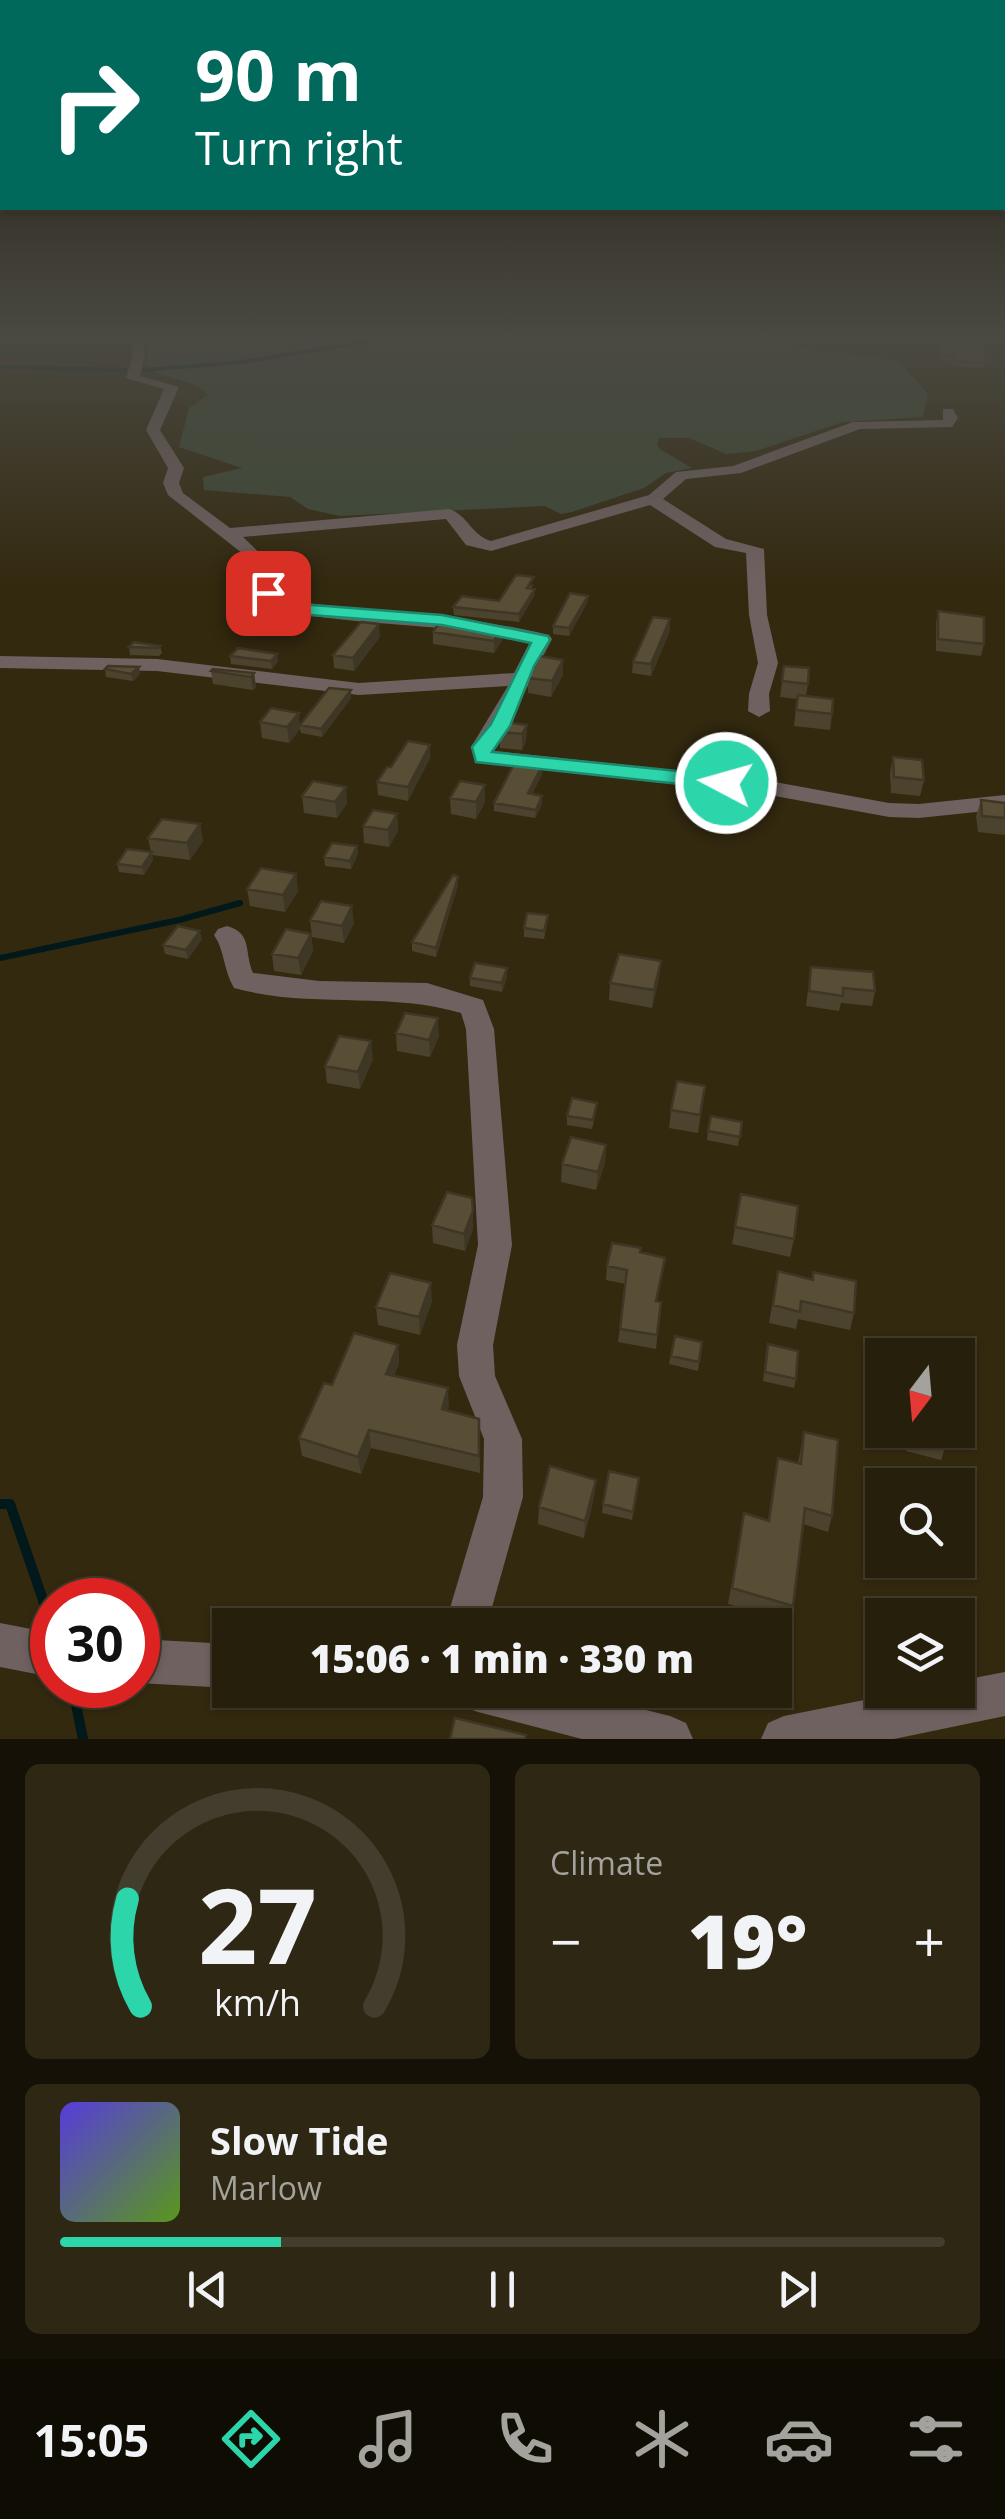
<!DOCTYPE html>
<meta charset="utf-8">
<style>
:root{--surface:#261f0b;--page:#2e2714;--text:#f1f3f6;--muted:#a4a29d;--line:#423d2c;--accent:#2dd5ab}
body{margin:0;font-family:"Open Sans",sans-serif;background:var(--page);color:var(--text);height:100vh;display:flex;flex-direction:column;font-size:38px;white-space:nowrap}
*{box-sizing:border-box;margin:0}
p{font-size:32px;color:var(--muted)}
.icon{flex:none;width:55px;height:55px;fill:none;stroke:currentColor;stroke-width:2;stroke-linecap:round;stroke-linejoin:round}
.map{position:relative;height:1739px;overflow:hidden}
.sheet{display:flex;flex-direction:column;gap:25px;padding:25px;background:#151106;flex:1}
.sheet>*{flex:none}
.top-card{position:absolute;left:0px;top:0px;width:1005px;height:210px;box-shadow:0 2px 8px #0004,0 0 0 2px var(--line);background:#00695c;color:#fff;overflow:hidden}
.needle{width:65px;rotate:196deg}
.fabs{position:absolute;left:865px;top:1338px;display:grid;gap:20px}
.fabs a{display:grid;place-items:center;width:110px;height:110px;border-radius:0px;background:var(--surface);box-shadow:0 2px 8px #0004,0 0 0 2px var(--line);font-size:50px}
.speed{position:absolute;left:30px;top:1578px;display:flex;gap:20px;font-size:50px;font-weight:700;text-align:center}
.speed>*{display:grid;place-content:center;width:130px;height:130px;border-radius:50%;background:var(--surface);box-shadow:0 2px 8px #0004,0 0 0 2px var(--line);line-height:1}
.speed .limit{border:15px solid #d22;background:#fff;color:#111}
.pin{position:absolute;display:grid;place-items:center;width:85px;height:85px;color:#fff;margin:-42px;border-radius:20px;box-shadow:0 5px 15px #0006}
.me{position:absolute;width:110px;margin:-55px;rotate:276deg;stroke-linejoin:round;filter:drop-shadow(0 0 8px #0008)}
.turn{display:flex;align-items:center;gap:35px;height:210px;padding:0 30px;font-size:45px}
.turn .icon{width:130px;height:130px;stroke-width:2.5}
.turn b{display:block;font-size:70px;line-height:85px}
.big{font-size:75px;font-weight:800;line-height:1.1}
.sheet .widget{flex:1;display:flex;flex-direction:column;justify-content:center;gap:15px;min-width:0;padding:0 35px;border-radius:15px;background:var(--page)}
.sheet .dial{align-items:center;gap:0}
.dial svg{height:260px;overflow:visible;fill:none;stroke:var(--line);stroke-width:7;stroke-linecap:round;text-anchor:middle}
.dial text{fill:var(--text);stroke:none}
.song{display:flex;align-items:center;gap:30px}
.cover{width:120px;height:120px;border-radius:15px;background:linear-gradient(135deg,hsl(250 70% 55%),hsl(90 70% 35%))}
.played{height:10px;border-radius:5px;background:linear-gradient(90deg,var(--accent) 25%,var(--line) 25%)}
.keys{display:flex;justify-content:space-around;direction:ltr}
.heat{display:flex;justify-content:space-between;align-items:center;font-size:55px;direction:ltr}
.sheet .tiles{flex:1;display:grid;gap:25px;grid-template-columns:1fr 1fr}
.widget:last-child{grid-column:span 2}
.trip{position:absolute;left:212px;top:1608px;width:580px;height:100px;border-radius:0px;background:var(--surface);box-shadow:0 2px 8px #0004,0 0 0 2px var(--line);font-weight:800;line-height:100px;text-align:center}
.dock{display:flex;height:160px;justify-content:space-around;align-items:center;background:#0f0c04;color:var(--muted)}
.dock .icon{width:70px;height:70px}
.dock .on{color:var(--accent)}
.dock b{font-size:45px;color:var(--text)}
.map>svg:first-child{display:block}
.green{fill:#3d4936}
.lines{fill:none;stroke-linecap:round;stroke-linejoin:round}
.stream-far2{stroke:#01191a;stroke-width:4}
.stream-far1{stroke:#01191a;stroke-width:6}
.stream{stroke:#01191a;stroke-width:10}
.minor{fill:#6f6160;fill-rule:evenodd}
.wall{fill:#4c432e}
.shaded-wall{fill:#3e3725}
.building{fill:#584e35;stroke:#3e3725;stroke-width:2.5}
.route{fill:#2dd5ab;stroke:#1d8a6f;stroke-width:2.5}
</style>
<div class="map">
<svg width="1005" height="1739" viewBox="0 0 1005 1739">
<rect width="100%" height="100%" fill="#33290f"/>
<path class="green" d="M 148,341 L 797,341 L 797,347 L 899,361 L 928,394 L 923,417 L 843,422 L 756,451 L 726,454 L 689,438 L 659,438 L 657,445 L 660,449 L 692,468 L 666,473 L 644,488 L 572,512 L 561,514 L 545,506 L 340,516 L 308,509 L 290,497 L 204,490 L 203,477 L 242,468 L 179,447 L 189,408 L 208,395 C 194,377 165,382 147,366 Z"/>
<g class="lines">
<path class="stream-far2" d="M 611,341 L 623,341
M 0,367 L 125,370
M 144,370 L 242,362 L 371,341"/>
<path class="stream-far1" d="M 0,958 L 179,920 L 240,903"/>
<path class="stream" d="M 0,1504 L 10,1504 L 52,1626
M 72,1685 L 83,1739"/>
<path class="minor" d="M 131,341 L 143,341 L 145,355 L 140,376 L 179,387 L 160,430 L 184,468 L 179,483 L 183,493 L 230,528 L 449,509 C 468,515 471,535 491,541 L 649,495 L 676,472 L 733,466 L 853,422 L 943,420 L 943,409 L 953,409 L 958,418 L 952,427 L 860,429 L 741,473 L 686,479 L 663,499 L 726,539 L 764,549 L 767,615 L 778,663 L 769,694 L 770,711 L 759,717 L 748,711 L 749,694 L 758,663 L 749,615 L 746,553 L 715,547 L 650,505 L 491,551 L 466,545 L 446,519 L 243,537 L 277,570 L 281,599 C 370,614 461,613 549,635 L 552,639 L 494,751 L 764,780 L 889,803 L 919,804 L 1005,795 L 1005,809 L 919,818 L 889,817 L 764,794 L 475,762 L 471,747 L 508,686 L 359,695 L 157,671 L 0,668 L 0,656 L 157,659 L 359,683 L 514,673 L 530,642 C 443,621 353,628 265,607 L 259,571 L 247,557 L 168,495 L 163,483 L 168,468 L 146,430 L 164,389 L 126,378 L 133,355 Z
M 227,926 C 253,933 244,953 253,973 L 319,981 L 427,983 L 483,1000 L 494,1029 L 512,1245 L 493,1345 L 495,1376 L 522,1439 L 523,1497 L 487,1625 L 445,1625 L 483,1497 L 484,1439 L 459,1376 L 457,1345 L 478,1245 L 466,1029 L 461,1013 C 388,991 309,1009 234,988 C 223,969 225,951 214,935 L 218,929 Z
M 0,1623 L 52,1633 L 52,1677 L 0,1667 Z
M 138,1639 L 230,1644 L 230,1688 L 138,1683 Z
M 1005,1672 L 1005,1716 L 894,1739 L 761,1739 L 768,1723 L 784,1716 L 914,1690 L 958,1690 L 958,1681 Z
M 456,1690 L 566,1690 L 670,1716 L 686,1723 L 693,1739 L 582,1739 L 478,1712 L 462,1706 Z"/>
</g>
<path class="wall" d="M 941,341 L 985,363 L 983,368 L 954,366 L 953,361 L 938,360 Z
M 534,584 L 531,588 L 535,589 L 534,596 L 519,622 L 454,615 L 453,607 L 499,601 Z
M 588,596 L 587,603 L 569,636 L 553,634 L 553,626 Z
M 938,611 L 984,644 L 981,656 L 936,651 L 936,623 Z
M 670,619 L 670,631 L 651,676 L 632,673 L 633,662 Z
M 433,632 L 502,640 L 494,653 L 433,644 Z
M 380,637 L 354,671 L 334,668 L 333,655 Z
M 160,646 L 162,653 L 159,656 L 130,655 L 129,647 Z
M 277,654 L 278,661 L 272,669 L 231,664 L 230,656 Z
M 563,660 L 563,675 L 551,697 L 528,693 L 528,678 Z
M 784,666 L 808,684 L 806,696 L 832,714 L 830,730 L 794,726 L 797,699 L 780,697 Z
M 105,669 L 140,674 L 133,681 L 106,677 Z
M 211,671 L 254,673 L 256,687 L 253,690 L 213,684 Z
M 351,690 L 351,698 L 322,737 L 301,733 L 300,729 L 289,743 L 262,738 L 260,722 L 300,725 Z
M 527,725 L 526,741 L 522,750 L 500,748 L 500,732 Z
M 430,745 L 430,758 L 408,801 L 378,795 L 377,782 L 391,767 Z
M 893,757 L 924,780 L 920,796 L 891,793 L 890,773 Z
M 542,766 L 542,774 L 532,794 L 542,804 L 535,818 L 494,811 L 494,803 Z
M 485,785 L 485,802 L 476,819 L 451,814 L 450,798 Z
M 302,796 L 347,803 L 337,818 L 304,813 Z
M 981,800 L 1005,803 L 1005,835 L 978,832 L 976,816 Z
M 397,814 L 398,831 L 389,847 L 364,843 L 363,826 Z
M 200,824 L 203,841 L 190,860 L 152,855 L 153,860 L 144,875 L 119,872 L 117,864 L 151,852 L 148,838 Z
M 357,846 L 358,854 L 351,869 L 325,866 L 324,857 Z
M 296,874 L 298,891 L 285,912 L 250,906 L 247,889 Z
M 458,885 L 436,957 L 412,951 L 412,942 Z
M 310,920 L 354,923 L 344,943 L 312,937 Z
M 547,924 L 544,939 L 524,937 L 524,928 Z
M 311,934 L 313,951 L 301,975 L 274,971 L 272,954 Z
M 202,939 L 188,959 L 165,954 L 163,945 Z
M 811,967 L 875,991 L 872,1006 L 841,1003 L 839,1011 L 806,1006 Z
M 507,977 L 502,992 L 470,986 L 470,978 Z
M 659,979 L 652,1008 L 609,1000 L 610,983 Z
M 396,1033 L 439,1036 L 430,1057 L 397,1051 Z
M 373,1059 L 360,1089 L 327,1083 L 325,1066 Z
M 705,1086 L 698,1133 L 669,1128 L 671,1110 Z
M 596,1112 L 592,1129 L 567,1125 L 567,1116 Z
M 742,1122 L 738,1146 L 707,1140 L 708,1131 Z
M 606,1145 L 605,1163 L 596,1190 L 561,1182 L 562,1164 Z
M 741,1194 L 794,1239 L 790,1257 L 732,1244 Z
M 432,1225 L 473,1229 L 465,1251 L 433,1243 Z
M 640,1252 L 665,1258 L 657,1301 L 661,1302 L 656,1349 L 618,1342 L 626,1284 L 606,1280 L 607,1266 Z
M 778,1271 L 812,1280 L 813,1272 L 854,1313 L 850,1330 L 798,1319 L 796,1329 L 769,1323 Z
M 432,1301 L 420,1335 L 378,1325 L 376,1307 Z
M 675,1336 L 702,1342 L 698,1371 L 669,1364 Z
M 398,1345 L 399,1363 L 394,1376 L 449,1406 L 447,1411 L 479,1419 L 480,1473 L 371,1448 L 361,1474 L 302,1456 L 299,1438 L 332,1385 Z
M 766,1353 L 796,1379 L 794,1388 L 763,1381 Z
M 907,1430 L 947,1430 L 947,1442 L 941,1460 L 906,1451 Z
M 804,1432 L 832,1516 L 828,1532 L 803,1524 L 793,1606 L 788,1621 L 728,1604 L 744,1513 L 768,1520 L 778,1458 L 798,1463 Z
M 639,1478 L 632,1520 L 602,1513 L 603,1504 Z
M 596,1480 L 594,1497 L 584,1538 L 538,1524 L 539,1507 Z"/>
<path class="shaded-wall" d="M 535,589 L 534,596 L 519,622 L 519,614 Z
M 588,596 L 587,603 L 569,636 L 569,628 Z
M 670,619 L 670,631 L 651,676 L 651,664 Z
M 379,624 L 380,637 L 354,671 L 353,658 Z
M 502,628 L 502,640 L 494,653 L 494,641 Z
M 277,654 L 278,661 L 272,669 L 271,661 Z
M 563,660 L 563,675 L 551,697 L 552,681 Z
M 139,667 L 140,674 L 133,681 L 131,674 Z
M 254,673 L 256,687 L 253,690 L 251,677 Z
M 351,690 L 351,698 L 322,737 L 321,729 Z
M 299,713 L 300,729 L 289,743 L 287,727 Z
M 527,725 L 526,741 L 522,750 L 522,734 Z
M 430,745 L 430,758 L 408,801 L 408,787 Z
M 542,766 L 542,774 L 528,802 L 528,793 Z
M 485,785 L 485,802 L 476,819 L 476,802 Z
M 346,787 L 347,803 L 337,818 L 335,802 Z
M 542,796 L 542,804 L 535,818 L 536,810 Z
M 397,814 L 398,831 L 389,847 L 388,830 Z
M 200,824 L 203,841 L 190,860 L 187,843 Z
M 357,846 L 358,854 L 351,869 L 350,861 Z
M 152,852 L 153,860 L 144,875 L 142,867 Z
M 296,874 L 298,891 L 285,912 L 283,895 Z
M 458,877 L 458,885 L 436,957 L 436,948 Z
M 352,906 L 354,923 L 344,943 L 342,926 Z
M 200,931 L 202,939 L 188,959 L 186,950 Z
M 311,934 L 313,951 L 301,975 L 298,958 Z
M 661,961 L 659,979 L 652,1008 L 654,990 Z
M 507,968 L 507,977 L 502,992 L 502,983 Z
M 438,1018 L 439,1036 L 430,1057 L 429,1040 Z
M 371,1041 L 373,1059 L 360,1089 L 358,1072 Z
M 606,1145 L 605,1163 L 596,1190 L 598,1172 Z
M 473,1211 L 473,1229 L 465,1251 L 464,1234 Z
M 431,1283 L 432,1301 L 420,1335 L 419,1317 Z
M 398,1345 L 399,1363 L 388,1392 L 386,1374 Z
M 448,1388 L 449,1406 L 442,1427 L 442,1409 Z
M 369,1430 L 371,1448 L 361,1474 L 358,1457 Z
M 596,1480 L 594,1497 L 584,1538 L 585,1521 Z"/>
<path class="building" d="M 941,341 L 968,341 L 985,343 L 985,363 L 955,361 L 954,356 L 939,355 Z
M 516,575 L 534,577 L 527,588 L 535,589 L 519,614 L 453,607 L 462,596 L 499,601 Z
M 570,593 L 588,596 L 569,628 L 553,626 Z
M 938,611 L 984,617 L 984,644 L 938,639 Z
M 653,617 L 670,619 L 651,664 L 633,662 Z
M 441,620 L 502,628 L 494,641 L 433,632 Z
M 361,622 L 379,624 L 353,658 L 333,655 Z
M 134,642 L 160,646 L 158,648 L 129,647 Z
M 238,648 L 277,654 L 271,661 L 230,656 Z
M 540,656 L 563,660 L 552,681 L 528,678 Z
M 108,666 L 139,667 L 131,674 L 105,669 Z
M 784,666 L 809,668 L 808,684 L 782,681 Z
M 213,669 L 254,673 L 251,677 L 211,671 Z
M 329,688 L 351,690 L 321,729 L 300,725 Z
M 798,695 L 833,699 L 832,714 L 796,710 Z
M 271,708 L 299,713 L 287,727 L 260,722 Z
M 505,722 L 527,725 L 522,734 L 500,732 Z
M 408,741 L 430,745 L 408,787 L 377,782 L 387,767 L 391,767 Z
M 893,757 L 922,760 L 924,780 L 894,777 Z
M 515,762 L 542,766 L 528,793 L 542,796 L 536,810 L 494,803 Z
M 313,781 L 346,787 L 335,802 L 302,796 Z
M 460,781 L 485,785 L 476,802 L 450,798 Z
M 981,800 L 1005,803 L 1005,818 L 982,816 Z
M 373,810 L 397,814 L 388,830 L 363,826 Z
M 162,819 L 200,824 L 187,843 L 148,838 Z
M 332,843 L 357,846 L 350,861 L 324,857 Z
M 127,849 L 152,852 L 142,867 L 117,864 Z
M 261,868 L 296,874 L 283,895 L 247,889 Z
M 453,875 L 458,877 L 436,948 L 412,942 Z
M 321,901 L 352,906 L 342,926 L 310,920 Z
M 527,913 L 548,915 L 544,931 L 524,928 Z
M 178,926 L 200,931 L 186,950 L 163,945 Z
M 286,929 L 311,934 L 298,958 L 272,954 Z
M 619,954 L 661,961 L 654,990 L 610,983 Z
M 475,963 L 507,968 L 502,983 L 470,978 Z
M 811,967 L 873,972 L 875,991 L 843,988 L 843,996 L 809,991 Z
M 405,1013 L 438,1018 L 429,1040 L 396,1033 Z
M 339,1036 L 371,1041 L 358,1072 L 325,1066 Z
M 677,1081 L 705,1086 L 700,1115 L 671,1110 Z
M 572,1098 L 597,1103 L 593,1120 L 567,1116 Z
M 711,1116 L 742,1122 L 740,1137 L 708,1131 Z
M 571,1137 L 606,1145 L 598,1172 L 562,1164 Z
M 447,1192 L 472,1198 L 473,1211 L 464,1234 L 432,1225 Z
M 741,1194 L 798,1206 L 794,1239 L 735,1227 Z
M 612,1243 L 641,1248 L 640,1252 L 665,1258 L 656,1301 L 661,1302 L 657,1335 L 620,1329 L 627,1270 L 607,1266 Z
M 778,1271 L 813,1280 L 813,1272 L 856,1281 L 854,1313 L 801,1301 L 800,1312 L 773,1305 Z
M 390,1273 L 431,1283 L 419,1317 L 376,1307 Z
M 354,1333 L 398,1345 L 386,1374 L 448,1388 L 442,1409 L 479,1419 L 479,1456 L 369,1430 L 358,1457 L 299,1438 L 324,1383 L 332,1385 Z
M 675,1336 L 702,1342 L 699,1362 L 671,1356 Z
M 768,1344 L 798,1351 L 796,1379 L 765,1372 Z
M 913,1430 L 947,1430 L 947,1442 L 912,1434 Z
M 804,1432 L 838,1440 L 832,1516 L 805,1508 L 793,1606 L 732,1588 L 744,1513 L 769,1521 L 778,1458 L 801,1464 Z
M 550,1466 L 596,1480 L 585,1521 L 539,1507 Z
M 609,1471 L 639,1478 L 633,1512 L 603,1504 Z
M 455,1718 L 526,1735 L 525,1739 L 450,1739 Z"/>
<linearGradient id="sky" x2="0" y2="1"><stop stop-color="#1c1708"/><stop offset="0.58" stop-color="#4a4942"/><stop offset="1" stop-color="#4a4942" stop-opacity="0"/></linearGradient>
<rect width="1005" height="584" fill="url(#sky)"/>
<path class="route" d="M 268,588 L 287,603 L 442,615 L 548,636 L 550,640 L 534,666 L 510,726 L 492,752 L 726,776 L 737,783 L 726,789 L 476,762 L 472,747 L 491,724 L 531,643 L 442,625 L 284,613 L 264,604 L 260,593 Z"/>
</svg>
<div class="fabs">
<a><svg class="needle" viewBox="-14 -14 28 28"><path d="M0-13l5 13h-10z" fill="#e53935"/><path d="M0 13l5-13h-10z" fill="#a4a29d"/></svg></a>
<a><svg class="icon" aria-label="search" viewBox="0 0 24 24"><circle cx="10" cy="10" r="6"/><path d="M15 15l6 6"/></svg></a>
<a><svg class="icon" aria-label="layers" viewBox="0 0 24 24"><path d="M12 4l9 5-9 5-9-5zM3 14l9 5 9-5"/></svg></a>
</div>
<div class="speed"><div class="limit">30</div></div>
<div class="pin" style="left:268px;top:593px;background:#d93025"><svg class="icon" aria-label="arrive" viewBox="0 0 24 24"><path d="M6 21V4h12l-3 4 3 4H6"/></svg></div>
<svg class="me" style="left:726px;top:783px" viewBox="-20 -20 40 40"><circle r="17" fill="#2dd5ab" stroke="#fff" stroke-width="3"/><path d="M0-11L8 9 0 5-8 9z" fill="#fff"/></svg>
<div class="trip">15:06 · 1 min · 330 m</div>
<div class="top-card">
<div class="turn"><svg class="icon" aria-label="right" viewBox="0 0 24 24"><path d="M7 20v-9h11M14 6l5 5-5 5"/></svg><div><b>90 m</b>Turn right</div></div>
</div>
</div>
<section class="sheet">
<div class="tiles">
<div class="widget dial"><svg viewBox="0 0 100 80">
<path d="M14 69A42 42 0 1 1 86 69"/>
<path d="M14 69A42 42 0 0 1 10 36" stroke="#2dd5ab"/>
<text x="50" y="56" font-size="32" font-weight="700">27</text>
<text x="50" y="72" font-size="11">km/h</text>
</svg></div>
<div class="widget"><p>Climate</p>
<div class="heat"><a>−</a><b class="big">19°</b><a>+</a></div>
</div>
<div class="widget">
<div class="song"><i class="cover"></i><div><b>Slow Tide</b><p>Marlow</p></div></div>
<div class="played"></div>
<div class="keys"><svg class="icon" aria-label="previous" viewBox="0 0 24 24"><path d="M18 5L8 12l10 7zM5 5v14"/></svg><svg class="icon" aria-label="pause" viewBox="0 0 24 24"><path d="M8 5v14M16 5v14"/></svg><svg class="icon" aria-label="next" viewBox="0 0 24 24"><path d="M6 5l10 7-10 7zM19 5v14"/></svg></div>
</div>
</div>
</section>
<nav class="dock">
<b>15:05</b>
<svg class="icon on" aria-label="directions" viewBox="0 0 24 24"><path d="M12 3l9 9-9 9-9-9zM9 14v-3h6M13 9l2 2-2 2"/></svg>
<svg class="icon" aria-label="music" viewBox="0 0 24 24"><path d="M9 18V5l10-2v13"/><circle cx="6" cy="18" r="3"/><circle cx="16" cy="16" r="3"/></svg>
<svg class="icon" aria-label="phone" viewBox="0 0 24 24"><path d="M5 4h4l2 5-3 2q2 4 5 5l2-3 5 2v4C11 20 4 13 5 4z"/></svg>
<svg class="icon" aria-label="climate" viewBox="0 0 24 24"><path d="M12 3v18M4 7l16 10M4 17L20 7"/></svg>
<svg class="icon" aria-label="car" viewBox="0 0 24 24"><path d="M5 17H2v-5l4-1 3-4h7l3 4 3 1v5h-3M9 17h6M6 11h13"/><circle cx="7" cy="17" r="2"/><circle cx="17" cy="17" r="2"/></svg>
<svg class="icon" aria-label="filters" viewBox="0 0 24 24"><path d="M4 7h16M4 17h16"/><circle cx="9" cy="7" r="2"/><circle cx="15" cy="17" r="2"/></svg>
</nav>
